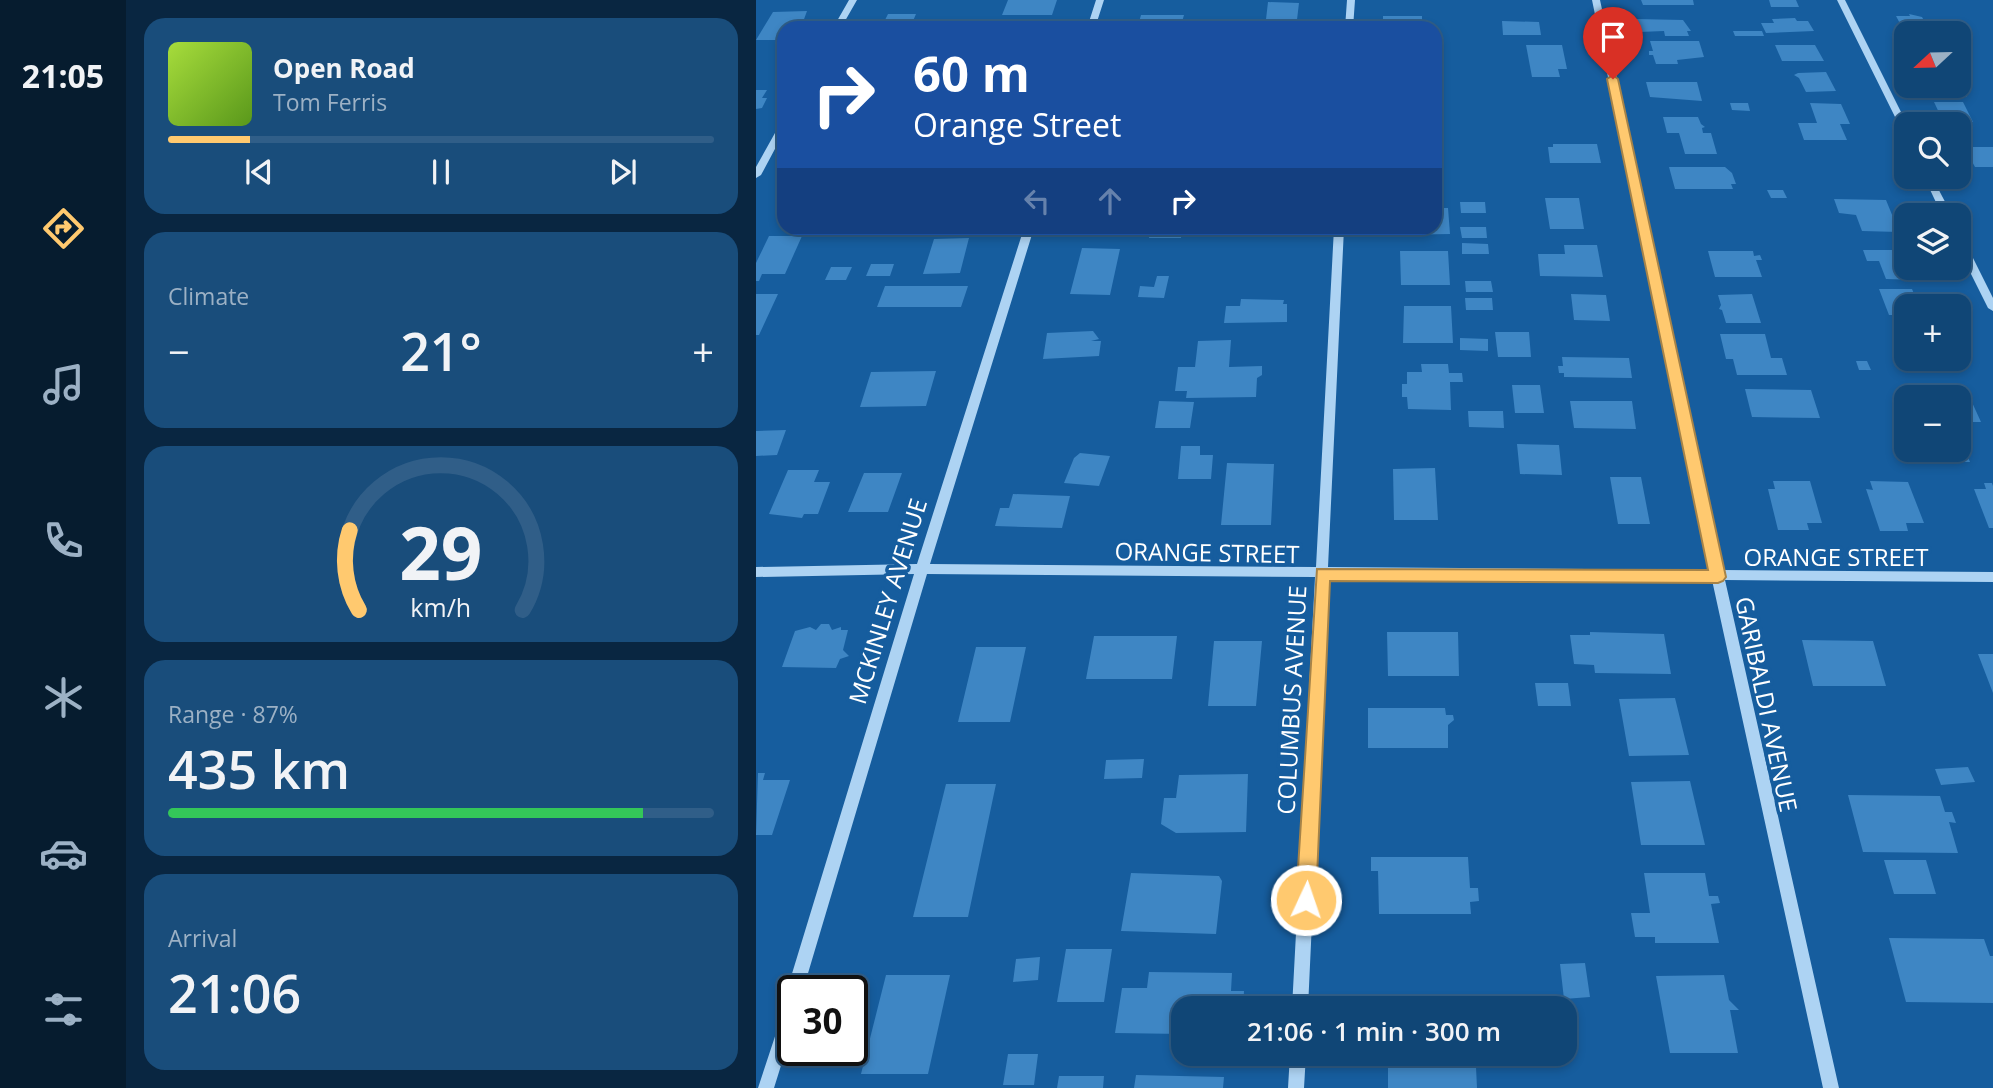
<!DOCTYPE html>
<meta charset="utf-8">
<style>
:root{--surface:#104676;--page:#194d7b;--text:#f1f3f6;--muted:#9cb1c5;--line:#305e88;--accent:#ffc96f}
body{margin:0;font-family:"Open Sans",sans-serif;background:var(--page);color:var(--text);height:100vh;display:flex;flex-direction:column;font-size:26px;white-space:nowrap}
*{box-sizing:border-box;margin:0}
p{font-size:23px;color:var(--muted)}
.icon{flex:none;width:38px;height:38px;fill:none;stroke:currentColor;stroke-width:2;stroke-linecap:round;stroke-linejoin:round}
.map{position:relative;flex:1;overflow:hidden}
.side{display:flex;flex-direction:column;gap:18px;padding:18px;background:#092641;width:630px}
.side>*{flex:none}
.hud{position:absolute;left:21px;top:21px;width:665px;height:214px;border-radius:21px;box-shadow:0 4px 10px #0003,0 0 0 2px var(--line);background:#1a4fa0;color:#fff;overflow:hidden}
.needle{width:46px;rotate:248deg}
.buttons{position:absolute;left:1138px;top:21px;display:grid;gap:14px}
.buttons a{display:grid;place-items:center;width:77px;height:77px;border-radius:14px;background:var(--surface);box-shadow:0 4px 10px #0003,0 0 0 2px var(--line);font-size:35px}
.speed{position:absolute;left:21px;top:975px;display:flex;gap:14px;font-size:35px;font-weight:700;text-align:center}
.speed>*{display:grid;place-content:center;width:91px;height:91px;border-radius:50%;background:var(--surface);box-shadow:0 4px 10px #0003,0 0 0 2px var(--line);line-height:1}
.speed .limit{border:4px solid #111;border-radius:10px;background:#fff;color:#111}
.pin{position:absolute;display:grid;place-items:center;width:60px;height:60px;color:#fff;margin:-72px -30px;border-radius:50% 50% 50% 0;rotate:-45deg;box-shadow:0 0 7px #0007}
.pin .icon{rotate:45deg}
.me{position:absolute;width:77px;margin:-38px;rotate:3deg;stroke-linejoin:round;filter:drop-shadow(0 0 5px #0008)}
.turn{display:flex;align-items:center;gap:24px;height:147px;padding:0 21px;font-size:32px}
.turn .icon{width:91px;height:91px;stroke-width:2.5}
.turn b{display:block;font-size:49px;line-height:60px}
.lanes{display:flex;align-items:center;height:66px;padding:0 21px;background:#0003;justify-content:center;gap:35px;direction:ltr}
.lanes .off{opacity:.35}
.big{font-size:52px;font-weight:600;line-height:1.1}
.side .card{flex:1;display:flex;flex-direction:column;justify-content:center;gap:10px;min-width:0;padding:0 24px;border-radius:21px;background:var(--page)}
.side .dial{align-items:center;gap:0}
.dial svg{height:182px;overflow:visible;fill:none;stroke:var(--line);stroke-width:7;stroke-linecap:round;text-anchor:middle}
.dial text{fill:var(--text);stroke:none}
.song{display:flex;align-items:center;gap:21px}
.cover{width:84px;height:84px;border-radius:10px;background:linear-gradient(135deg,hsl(80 70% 55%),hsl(90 70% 35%))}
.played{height:7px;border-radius:4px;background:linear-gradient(90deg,var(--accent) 15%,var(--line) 15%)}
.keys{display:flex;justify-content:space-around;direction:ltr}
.heat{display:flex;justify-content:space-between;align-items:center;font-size:38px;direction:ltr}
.charge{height:10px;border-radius:5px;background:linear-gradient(90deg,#34c759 87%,var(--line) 0)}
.trip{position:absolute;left:415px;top:996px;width:406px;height:70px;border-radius:21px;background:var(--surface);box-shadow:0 4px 10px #0003,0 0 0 2px var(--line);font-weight:600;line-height:70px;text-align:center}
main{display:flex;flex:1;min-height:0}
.menu{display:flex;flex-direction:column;width:126px;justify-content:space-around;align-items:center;background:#061c2f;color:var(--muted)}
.menu .icon{width:49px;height:49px}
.menu .current{color:var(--accent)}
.menu b{font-size:32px;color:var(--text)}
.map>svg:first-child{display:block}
.building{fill:#3e86c4}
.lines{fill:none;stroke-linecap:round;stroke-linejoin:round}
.minor{fill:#add3f3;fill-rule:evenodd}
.route{fill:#ffc96f;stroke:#a68348;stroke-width:2}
.labels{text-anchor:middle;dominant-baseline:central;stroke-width:7;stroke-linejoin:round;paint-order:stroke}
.street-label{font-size:24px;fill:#fff;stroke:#165d9e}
</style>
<main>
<nav class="menu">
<b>21:05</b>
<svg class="icon current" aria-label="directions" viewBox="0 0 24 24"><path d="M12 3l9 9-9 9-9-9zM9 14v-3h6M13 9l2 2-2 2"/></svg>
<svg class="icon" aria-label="music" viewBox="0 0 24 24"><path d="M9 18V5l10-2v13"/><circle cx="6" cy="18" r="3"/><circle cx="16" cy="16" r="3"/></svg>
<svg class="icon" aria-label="phone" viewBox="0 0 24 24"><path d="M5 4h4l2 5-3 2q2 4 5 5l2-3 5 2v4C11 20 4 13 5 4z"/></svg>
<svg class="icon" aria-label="climate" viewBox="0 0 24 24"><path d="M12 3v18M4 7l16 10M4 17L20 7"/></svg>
<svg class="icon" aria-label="car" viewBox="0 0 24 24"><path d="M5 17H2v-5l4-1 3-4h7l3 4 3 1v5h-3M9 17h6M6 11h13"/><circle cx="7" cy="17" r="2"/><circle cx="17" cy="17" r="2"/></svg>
<svg class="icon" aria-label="filters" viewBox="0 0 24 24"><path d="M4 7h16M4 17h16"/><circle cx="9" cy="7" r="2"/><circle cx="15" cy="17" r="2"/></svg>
</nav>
<section class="side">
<div class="card">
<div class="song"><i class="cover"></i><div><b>Open Road</b><p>Tom Ferris</p></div></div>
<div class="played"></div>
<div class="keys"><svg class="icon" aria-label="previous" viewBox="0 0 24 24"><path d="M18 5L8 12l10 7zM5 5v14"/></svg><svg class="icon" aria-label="pause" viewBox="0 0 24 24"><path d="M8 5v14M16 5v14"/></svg><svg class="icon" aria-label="next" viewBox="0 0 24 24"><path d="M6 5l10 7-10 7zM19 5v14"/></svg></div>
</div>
<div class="card"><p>Climate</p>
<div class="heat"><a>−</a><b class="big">21°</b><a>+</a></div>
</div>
<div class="card dial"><svg viewBox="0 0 100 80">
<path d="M14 69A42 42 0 1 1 86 69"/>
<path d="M14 69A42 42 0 0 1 10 34" stroke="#ffc96f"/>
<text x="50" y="56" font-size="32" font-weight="700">29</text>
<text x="50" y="72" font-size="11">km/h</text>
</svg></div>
<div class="card"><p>Range · 87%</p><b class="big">435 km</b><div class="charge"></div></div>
<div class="card"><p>Arrival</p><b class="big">21:06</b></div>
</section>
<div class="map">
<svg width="1237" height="1088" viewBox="0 0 1237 1088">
<rect width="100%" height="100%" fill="#165d9e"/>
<path class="building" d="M 252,0 L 301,0 L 296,15 L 246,15 Z
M 885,0 L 937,0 L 938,5 L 887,5 Z
M 1013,0 L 1040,0 L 1043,7 L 1015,7 Z
M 512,2 L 543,3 L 540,28 L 509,28 Z
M 51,11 L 47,22 L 50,22 L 48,28 L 28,28 L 28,40 L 0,40 L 17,12 Z
M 132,14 L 160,14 L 154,28 L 125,28 Z
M 1153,14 L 1166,17 L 1175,33 L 1149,33 L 1140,16 L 1154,16 Z
M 385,15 L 428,15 L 426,22 L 420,22 L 418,28 L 376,28 L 377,22 L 383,22 Z
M 627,16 L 666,16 L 666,22 L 673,22 L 673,27 L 627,28 L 623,26 L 623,20 L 627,20 Z
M 1039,18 L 1041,21 L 1052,21 L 1058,31 L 1010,33 L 1005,23 L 1018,23 L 1016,19 Z
M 879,19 L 927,20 L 935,31 L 931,31 L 933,36 L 909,36 L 908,31 L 883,32 Z
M 746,21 L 783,22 L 785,35 L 747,35 Z
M 977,31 L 1006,31 L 1008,36 L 979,36 Z
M 894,41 L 943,41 L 948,57 L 921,60 L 922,64 L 900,64 L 897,55 L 893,55 L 893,51 L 897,51 Z
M 770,45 L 806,45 L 811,69 L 802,69 L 804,77 L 776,77 Z
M 1019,45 L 1059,45 L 1068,61 L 1026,61 Z
M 1070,72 L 1080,91 L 1050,92 L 1043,78 L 1038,75 L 1042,73 Z
M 1202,81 L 1211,97 L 1198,97 L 1195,92 L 1179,92 L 1175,86 L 1202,86 Z
M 890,82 L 941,82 L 946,101 L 894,97 Z
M 0,90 L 11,90 L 6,98 L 11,98 L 6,108 L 0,109 Z
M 1178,102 L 1207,102 L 1217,122 L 1187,121 Z
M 974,103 L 992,103 L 994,111 L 976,110 Z
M 1054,103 L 1085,104 L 1094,124 L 1084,124 L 1091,140 L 1048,140 L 1042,123 L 1061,123 Z
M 907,117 L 942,117 L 945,124 L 949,127 L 946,128 L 947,133 L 955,133 L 961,154 L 929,154 L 923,133 L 911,133 Z
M 797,144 L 841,144 L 845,163 L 794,163 L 792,147 L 797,147 Z
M 1208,147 L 1237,147 L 1237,167 L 1219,167 Z
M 913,167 L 969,167 L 976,173 L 980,184 L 975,184 L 977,189 L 919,189 Z
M 1011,190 L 1027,190 L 1031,198 L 1015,198 Z
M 789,198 L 823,198 L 828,229 L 794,229 Z
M 1078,199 L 1130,200 L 1143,232 L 1106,231 L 1100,215 L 1083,213 Z
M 704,202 L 729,202 L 730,213 L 705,213 Z
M 679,208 L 692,208 L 694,234 L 639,235 L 639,228 L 679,228 Z
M 704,227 L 730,227 L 731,238 L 706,238 Z
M 330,228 L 372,228 L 371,235 L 328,235 Z
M 394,228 L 426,228 L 425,238 L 393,238 Z
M 492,228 L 525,228 L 524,235 L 491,235 Z
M 13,236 L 46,236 L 29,274 L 6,274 L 3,281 L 0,281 L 0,263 Z
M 213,238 L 204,273 L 167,274 L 178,239 Z
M 706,243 L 732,244 L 733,254 L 706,254 Z
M 808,245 L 841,245 L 847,277 L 784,276 L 782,254 L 809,254 Z
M 326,248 L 364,249 L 354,295 L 314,294 Z
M 1107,250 L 1150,250 L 1150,268 L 1159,268 L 1164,280 L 1130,279 L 1123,261 L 1111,261 Z
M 644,251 L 692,251 L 694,285 L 645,285 Z
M 952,251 L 997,251 L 998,256 L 1004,255 L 1006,260 L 1000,260 L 1006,277 L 959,277 Z
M 115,264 L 138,264 L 134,276 L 110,276 Z
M 75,267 L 96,267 L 90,280 L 69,280 Z
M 401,276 L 413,276 L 408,298 L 382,297 L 384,286 L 398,287 Z
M 709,281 L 735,281 L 737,292 L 710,292 Z
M 129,286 L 212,286 L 205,307 L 121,307 Z
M 1123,289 L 1156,289 L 1163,306 L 1150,306 L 1150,325 L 1145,315 L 1133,315 Z
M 0,294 L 22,294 L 3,335 L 0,335 Z
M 815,294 L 850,295 L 854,321 L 818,320 Z
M 996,294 L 1005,323 L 970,323 L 966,310 L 963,309 L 965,305 L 962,295 Z
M 709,298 L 736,298 L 737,310 L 710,310 Z
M 485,299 L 528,300 L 527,304 L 531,304 L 531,322 L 468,323 L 470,306 L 484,306 Z
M 648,306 L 695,306 L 697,343 L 647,343 Z
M 337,331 L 343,339 L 335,341 L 345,341 L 343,356 L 287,359 L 291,333 Z
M 739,332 L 773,332 L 775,357 L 742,357 Z
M 964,334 L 1009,334 L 1015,358 L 1026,358 L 1031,375 L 981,375 L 977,359 L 970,359 Z
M 704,338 L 732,339 L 732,351 L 704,350 Z
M 475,340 L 473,367 L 506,366 L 506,375 L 501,378 L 500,397 L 430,398 L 431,391 L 419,391 L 422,367 L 439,367 L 442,341 Z
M 806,357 L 873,358 L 876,378 L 808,377 L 808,373 L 803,373 L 802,366 L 807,366 Z
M 1100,361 L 1111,361 L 1115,370 L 1103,370 Z
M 665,364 L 692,364 L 693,373 L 706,373 L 707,382 L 694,382 L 695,410 L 652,409 L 651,397 L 646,397 L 646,384 L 651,384 L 651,372 L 666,372 Z
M 180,371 L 170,406 L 104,407 L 115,372 Z
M 756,385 L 784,385 L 788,413 L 759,413 Z
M 1209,387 L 1225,422 L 1202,422 L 1202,397 L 1178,397 L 1174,388 Z
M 989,389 L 1055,390 L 1064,418 L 996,417 Z
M 403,401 L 438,402 L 434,428 L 399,428 Z
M 814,401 L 876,401 L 880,429 L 818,428 Z
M 712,411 L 747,411 L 748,428 L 713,427 Z
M 30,430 L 21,455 L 0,456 L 0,431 Z
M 1202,440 L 1205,440 L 1214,462 L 1187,462 L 1183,450 L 1202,450 Z
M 761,444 L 803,445 L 806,475 L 764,474 Z
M 425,446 L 444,446 L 444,455 L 457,455 L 455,479 L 422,479 Z
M 324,453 L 354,456 L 343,486 L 308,483 L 318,458 Z
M 471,463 L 518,464 L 515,525 L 465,525 Z
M 679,468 L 682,520 L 638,520 L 637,469 Z
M 32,470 L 63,470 L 58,482 L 74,482 L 62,514 L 48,514 L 46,518 L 13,514 Z
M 108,473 L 146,473 L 132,512 L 92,512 Z
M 854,477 L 885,477 L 894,524 L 862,524 Z
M 1017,481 L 1054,481 L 1066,523 L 1051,523 L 1053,530 L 1022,530 L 1012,489 L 1019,489 Z
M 1114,481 L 1152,482 L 1168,523 L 1150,523 L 1152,531 L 1124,531 L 1110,489 L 1117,490 Z
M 1228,483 L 1236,483 L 1237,486 L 1237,528 L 1233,528 L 1218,489 L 1230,489 Z
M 257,494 L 314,496 L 306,528 L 239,526 L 244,508 L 253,508 Z
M 65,624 L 73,624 L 76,630 L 85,627 L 85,630 L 92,630 L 87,650 L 93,656 L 84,659 L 80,668 L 26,667 L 39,631 L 54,627 L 60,630 Z
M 631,632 L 702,632 L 703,676 L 632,676 Z
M 834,632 L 908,634 L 915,674 L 839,673 L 838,665 L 818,664 L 814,635 L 834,635 Z
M 338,636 L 421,636 L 416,679 L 330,679 Z
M 1046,640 L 1117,641 L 1130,686 L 1057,686 Z
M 458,641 L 506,641 L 500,706 L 452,706 Z
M 220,647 L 270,647 L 254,722 L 202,722 Z
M 1222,654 L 1237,654 L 1237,693 Z
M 779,683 L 812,683 L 815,706 L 782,706 Z
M 919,698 L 933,755 L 873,756 L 863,699 Z
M 612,708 L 689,708 L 690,715 L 697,715 L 698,720 L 692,725 L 692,748 L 612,748 Z
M 388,759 L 386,778 L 348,779 L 350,760 Z
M 1212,767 L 1219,782 L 1185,785 L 1179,769 Z
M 2,773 L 9,773 L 7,780 L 34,780 L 16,835 L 0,835 Z
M 492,774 L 490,832 L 420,833 L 405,824 L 408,798 L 420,798 L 423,775 Z
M 934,781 L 949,845 L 885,845 L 875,782 Z
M 190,784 L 240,784 L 212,917 L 157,917 Z
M 1092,795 L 1184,796 L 1189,812 L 1196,812 L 1200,823 L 1193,822 L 1202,853 L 1107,852 Z
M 615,857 L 712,857 L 714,888 L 722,888 L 723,901 L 714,902 L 715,914 L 623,914 L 622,871 L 615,871 Z
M 1128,860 L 1170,860 L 1180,894 L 1138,894 Z
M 375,873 L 463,876 L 466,881 L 460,934 L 365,931 Z
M 888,873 L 949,873 L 953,896 L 962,896 L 964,903 L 955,904 L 963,943 L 899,943 L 899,937 L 879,937 L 875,913 L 894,913 Z
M 1133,938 L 1228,939 L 1234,956 L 1237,956 L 1237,1003 L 1150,1002 Z
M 310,949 L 356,949 L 348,1002 L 301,1002 Z
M 284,957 L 282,980 L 257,982 L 260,959 Z
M 829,963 L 834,997 L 808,999 L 804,964 Z
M 393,972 L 476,973 L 475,991 L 488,991 L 487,1008 L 427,1008 L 427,1034 L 359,1033 L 366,988 L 391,988 Z
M 130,975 L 194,975 L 172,1074 L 105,1074 Z
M 968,975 L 973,1000 L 983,1010 L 974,1010 L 982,1053 L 914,1053 L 900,976 Z
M 252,1054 L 282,1054 L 278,1085 L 247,1085 Z
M 632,1067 L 720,1067 L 721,1088 L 632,1088 Z
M 380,1075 L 468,1077 L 467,1088 L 378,1088 Z
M 303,1076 L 348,1076 L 347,1088 L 301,1088 Z"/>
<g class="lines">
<path class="minor" d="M 93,0 L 101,0 L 85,28 L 77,28 Z
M 340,0 L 348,0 L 339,28 L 331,28 Z
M 591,0 L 599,0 L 597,28 L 589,28 Z
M 836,0 L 844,0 L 967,570 L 1237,572 L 1237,582 L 969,580 L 1083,1088 L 1067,1088 L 956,580 L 572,577 L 552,1008 L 536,1008 L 559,577 L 171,574 L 47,990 L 37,990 L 37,1027 L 18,1088 L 2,1088 L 33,994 L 31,990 L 158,574 L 0,577 L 0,567 L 161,564 L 268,228 L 278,228 L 174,564 L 560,567 L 578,228 L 588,228 L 572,567 L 954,570 Z
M 1081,0 L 1089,0 L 1151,124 L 1150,134 L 1146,131 Z
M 28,121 L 28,132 L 5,175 L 0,178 L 0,167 L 24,124 Z
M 1168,177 L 1176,177 L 1196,215 L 1186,215 Z
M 1202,235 L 1207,238 L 1237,298 L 1237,311 L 1232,308 L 1202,248 Z
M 534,1054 L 550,1054 L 548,1088 L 532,1088 Z"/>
</g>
<path class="route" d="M 857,75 L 862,79 L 970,577 L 967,581 L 962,583 L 574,581 L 560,900 L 557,906 L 550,909 L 543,906 L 540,900 L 561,569 L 952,570 L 851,79 Z"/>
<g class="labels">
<g class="street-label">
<text transform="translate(451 552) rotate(1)">ORANGE STREET</text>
<text x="1080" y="556">ORANGE STREET</text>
<text transform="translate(131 601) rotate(-73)">MCKINLEY AVENUE</text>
<text transform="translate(535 700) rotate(-87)">COLUMBUS AVENUE</text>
<text transform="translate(1011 704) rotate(78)">GARIBALDI AVENUE</text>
</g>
</g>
</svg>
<div class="buttons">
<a><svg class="needle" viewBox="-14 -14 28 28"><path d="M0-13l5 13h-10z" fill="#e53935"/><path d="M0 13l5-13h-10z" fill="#9cb1c5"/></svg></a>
<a><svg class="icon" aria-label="search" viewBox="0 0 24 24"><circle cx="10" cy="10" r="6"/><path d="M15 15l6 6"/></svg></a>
<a><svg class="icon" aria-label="layers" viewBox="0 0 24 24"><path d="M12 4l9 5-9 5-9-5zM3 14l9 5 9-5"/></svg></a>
<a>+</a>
<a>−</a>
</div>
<div class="speed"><div class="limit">30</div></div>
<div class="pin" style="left:857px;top:79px;background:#d93025"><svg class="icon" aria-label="arrive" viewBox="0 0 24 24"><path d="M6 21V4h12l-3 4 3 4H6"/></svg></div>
<svg class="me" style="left:550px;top:900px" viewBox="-20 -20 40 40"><circle r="17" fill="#ffc96f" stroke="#fff" stroke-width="3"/><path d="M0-11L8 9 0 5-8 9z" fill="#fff"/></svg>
<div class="trip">21:06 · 1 min · 300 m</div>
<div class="hud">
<div class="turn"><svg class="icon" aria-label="right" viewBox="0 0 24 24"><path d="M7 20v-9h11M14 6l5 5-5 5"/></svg><div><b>60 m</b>Orange Street</div></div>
<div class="lanes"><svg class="icon off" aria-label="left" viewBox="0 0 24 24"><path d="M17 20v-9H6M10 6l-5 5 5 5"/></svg><svg class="icon off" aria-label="ahead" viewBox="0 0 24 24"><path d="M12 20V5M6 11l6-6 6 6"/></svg><svg class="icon" aria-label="right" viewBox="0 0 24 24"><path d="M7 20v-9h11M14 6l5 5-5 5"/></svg></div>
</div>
</div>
</main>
